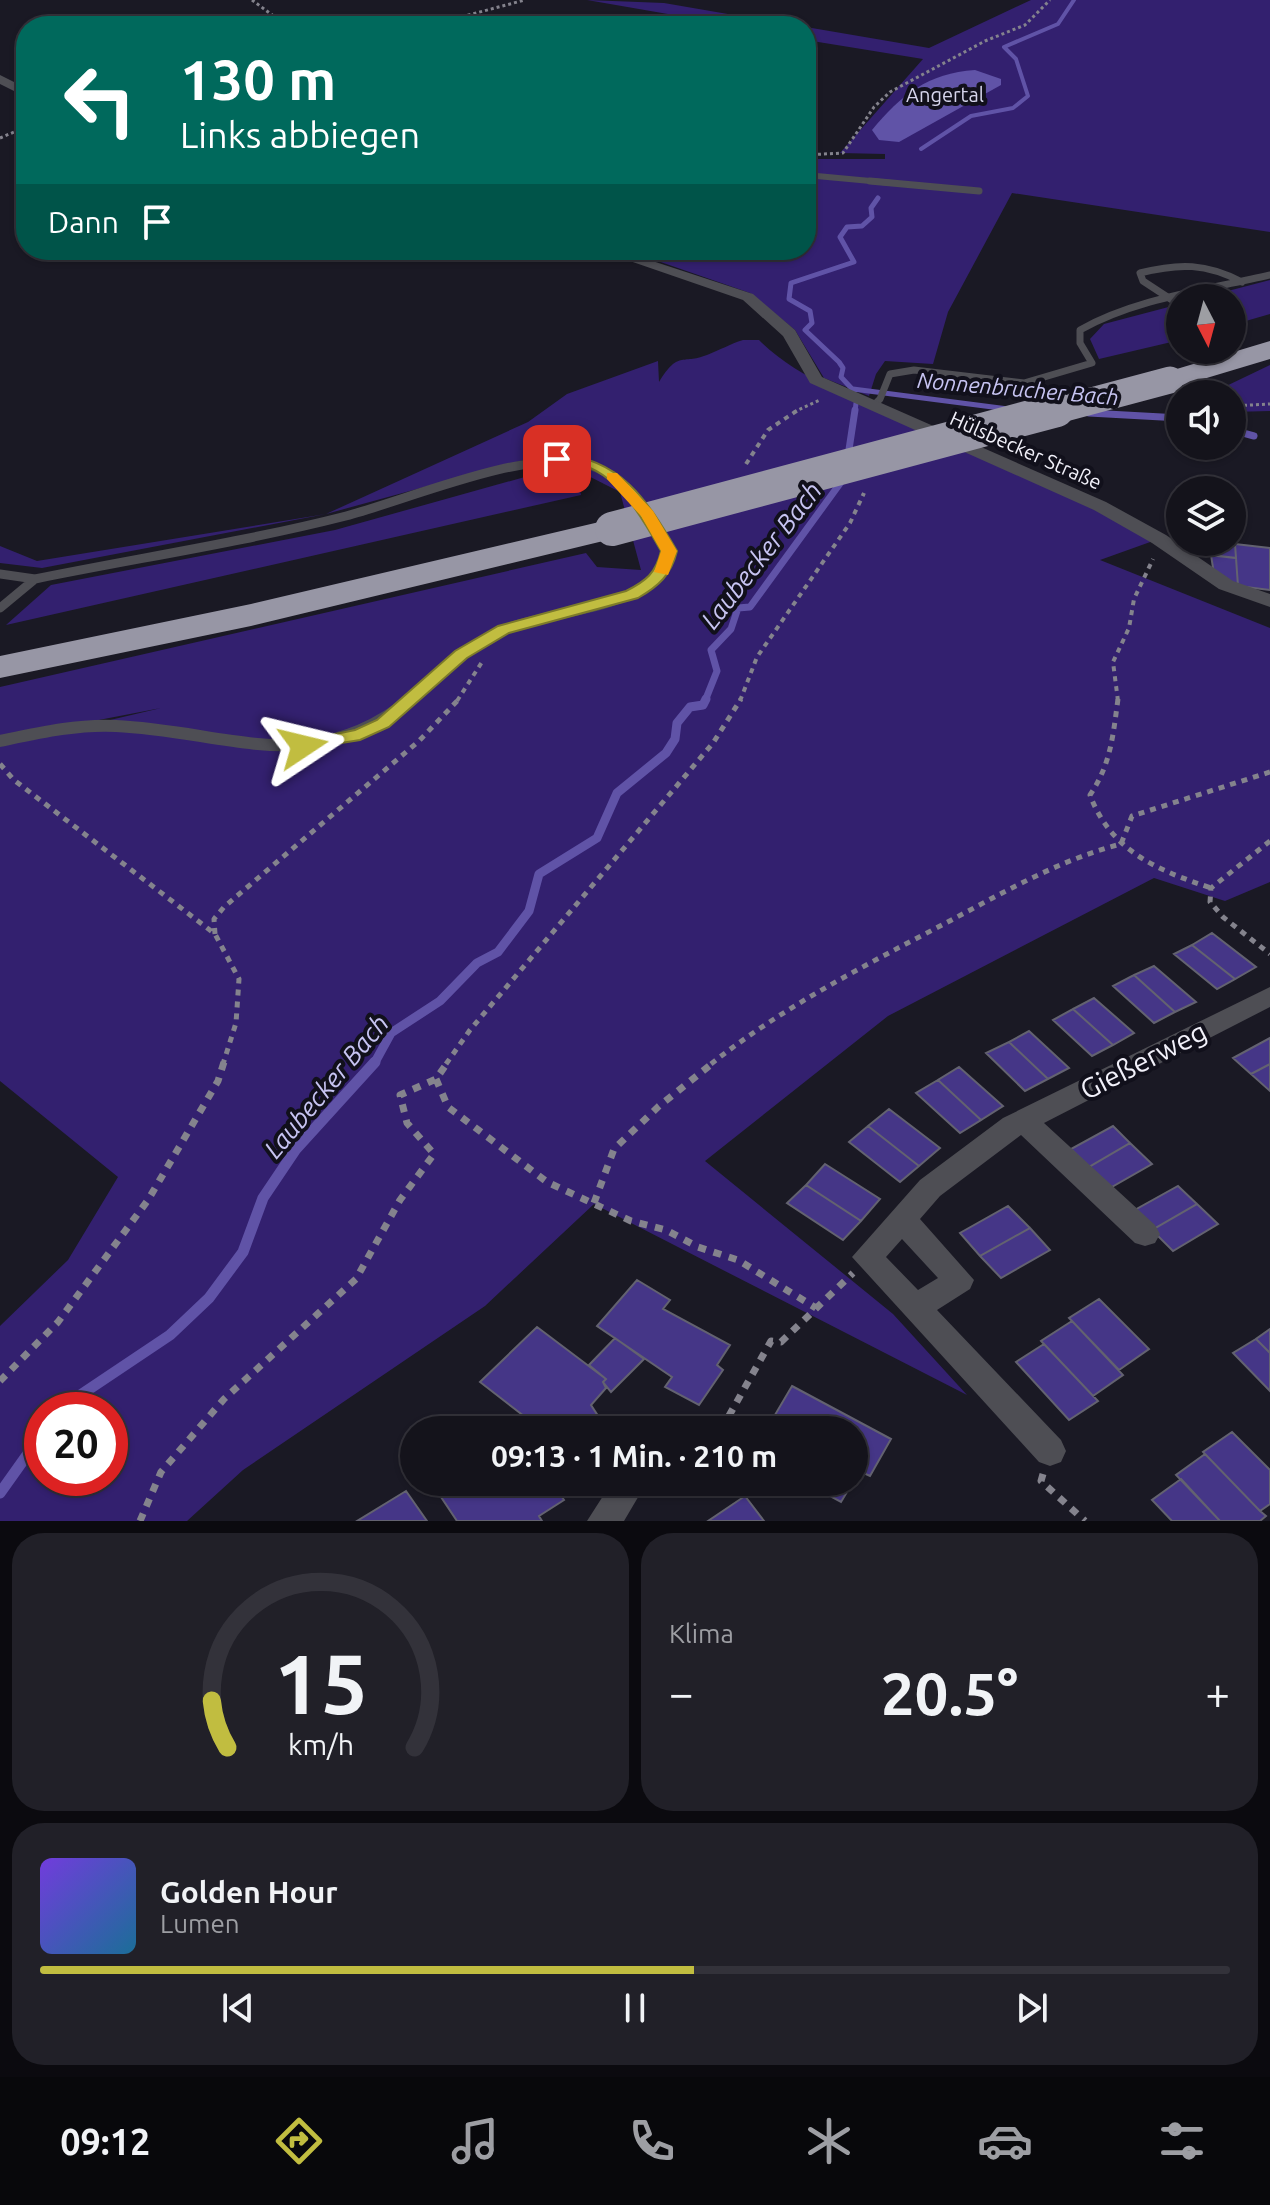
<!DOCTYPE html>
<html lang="de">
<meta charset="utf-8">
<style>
:root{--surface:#14131b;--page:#212028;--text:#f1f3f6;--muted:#9d9ea3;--line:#33323a;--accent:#c1bd40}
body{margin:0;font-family:Ubuntu,sans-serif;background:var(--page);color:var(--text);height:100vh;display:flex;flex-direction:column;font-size:30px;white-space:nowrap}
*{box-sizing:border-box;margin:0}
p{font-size:26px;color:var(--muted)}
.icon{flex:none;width:44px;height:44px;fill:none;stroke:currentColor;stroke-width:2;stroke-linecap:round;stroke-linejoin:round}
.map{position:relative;height:1521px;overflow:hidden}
.side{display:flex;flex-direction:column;gap:12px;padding:12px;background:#0b0a0f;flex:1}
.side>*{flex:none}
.banner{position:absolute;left:16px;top:16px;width:800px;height:244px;border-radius:32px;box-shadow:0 2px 6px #0004,0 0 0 2px var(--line);background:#00695c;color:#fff;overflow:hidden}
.needle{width:52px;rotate:174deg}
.buttons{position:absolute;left:1166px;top:284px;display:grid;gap:16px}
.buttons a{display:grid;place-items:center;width:80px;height:80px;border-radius:50%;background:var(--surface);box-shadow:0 2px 6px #0004,0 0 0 2px var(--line);font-size:40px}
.speed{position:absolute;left:24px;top:1392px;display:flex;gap:16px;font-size:40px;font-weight:700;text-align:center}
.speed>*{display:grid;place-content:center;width:104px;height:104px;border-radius:50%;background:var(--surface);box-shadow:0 2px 6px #0004,0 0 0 2px var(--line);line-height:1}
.speed .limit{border:12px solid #d22;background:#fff;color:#111}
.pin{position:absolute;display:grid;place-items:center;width:68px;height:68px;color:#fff;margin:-34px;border-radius:16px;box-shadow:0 4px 12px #0006}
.me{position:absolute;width:88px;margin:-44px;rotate:80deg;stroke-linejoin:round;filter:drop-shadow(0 0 6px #0008)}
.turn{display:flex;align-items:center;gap:28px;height:168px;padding:0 32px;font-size:36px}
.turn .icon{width:104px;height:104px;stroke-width:2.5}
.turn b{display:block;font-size:56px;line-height:68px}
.then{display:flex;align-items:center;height:76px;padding:0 32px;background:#0003;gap:16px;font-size:30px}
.big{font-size:60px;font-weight:700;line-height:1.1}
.side .card{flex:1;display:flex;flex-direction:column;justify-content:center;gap:12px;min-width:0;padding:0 28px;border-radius:32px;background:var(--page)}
.side .dial{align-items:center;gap:0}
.dial svg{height:208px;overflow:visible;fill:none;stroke:var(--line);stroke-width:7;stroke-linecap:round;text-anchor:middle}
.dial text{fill:var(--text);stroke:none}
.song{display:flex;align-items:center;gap:24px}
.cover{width:96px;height:96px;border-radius:12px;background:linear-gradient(135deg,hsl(260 70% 55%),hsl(200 70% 35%))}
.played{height:8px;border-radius:4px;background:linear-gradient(90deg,var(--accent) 55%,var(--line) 55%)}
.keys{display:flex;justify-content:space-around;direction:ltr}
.heat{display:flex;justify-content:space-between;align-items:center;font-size:44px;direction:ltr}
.side .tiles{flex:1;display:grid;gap:12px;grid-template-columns:1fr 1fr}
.card:last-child{grid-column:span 2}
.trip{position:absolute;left:400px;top:1416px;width:468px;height:80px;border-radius:40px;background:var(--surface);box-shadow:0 2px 6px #0004,0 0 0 2px var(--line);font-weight:700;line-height:80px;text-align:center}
.tab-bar{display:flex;height:128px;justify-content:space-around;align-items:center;background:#08080b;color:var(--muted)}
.tab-bar .icon{width:56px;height:56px}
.tab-bar .active{color:var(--accent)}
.tab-bar b{font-size:36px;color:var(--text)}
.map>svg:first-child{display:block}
.green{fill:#33206f;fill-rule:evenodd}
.water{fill:#6053a7}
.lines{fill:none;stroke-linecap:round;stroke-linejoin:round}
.stream-far4{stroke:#6053a7;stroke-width:4}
.stream-far3{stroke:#6053a7;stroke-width:5}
.stream-far2{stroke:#6053a7;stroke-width:7}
.stream-far1{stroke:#6053a7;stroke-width:9}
.stream{stroke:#6053a7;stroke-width:11}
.building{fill:#453687;stroke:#636270;stroke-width:2}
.path-far3{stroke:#84838d;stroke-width:3;stroke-dasharray:3 3;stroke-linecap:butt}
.path-far2{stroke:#84838d;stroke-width:4;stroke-dasharray:5 5;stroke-linecap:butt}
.path-far1{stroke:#84838d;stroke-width:5;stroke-dasharray:6 6;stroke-linecap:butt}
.path{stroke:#84838d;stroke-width:7;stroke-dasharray:8 8;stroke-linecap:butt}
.lane-far3{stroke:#4e4e54;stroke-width:6}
.lane-far2{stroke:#4e4e54;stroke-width:7}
.lane-far1{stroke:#4e4e54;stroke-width:9}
.lane{stroke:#4e4e54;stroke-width:12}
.street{fill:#4e4e54;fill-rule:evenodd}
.highway{fill:#9796a5;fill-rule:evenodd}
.highway-bridge-far1{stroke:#9796a5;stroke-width:27}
.highway-bridge{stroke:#9796a5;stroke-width:34}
.route{fill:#c1bd40;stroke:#7d7b2a;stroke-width:2}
.slow{fill:#f59e0b}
.labels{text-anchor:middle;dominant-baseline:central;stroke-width:8;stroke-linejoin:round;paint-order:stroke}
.far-park-label{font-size:20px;fill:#d6d5ec;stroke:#11101b}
.far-street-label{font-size:20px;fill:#f2f1fa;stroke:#11101b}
.far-water-label{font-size:22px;font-style:italic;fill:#c7c4f2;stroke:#11101b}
.water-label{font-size:26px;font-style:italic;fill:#c7c4f2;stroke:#11101b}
.near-street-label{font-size:28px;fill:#f2f1fa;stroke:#11101b}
</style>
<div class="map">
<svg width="1270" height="1521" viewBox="0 0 1270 1521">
<rect width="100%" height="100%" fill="#1a1924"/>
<path class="green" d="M 587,0 L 664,3 L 798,26 L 737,26 Z
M 1031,0 L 1270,0 L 1270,232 L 1012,193 L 948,312 L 933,364 L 885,361 L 876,374 L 869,396 L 824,378 L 795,330 L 750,293 L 626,250 L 806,250 L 806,159 L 885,159 L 885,154 L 840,153 L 923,59 L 806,40 L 806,27 L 929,48 Z
M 1270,280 L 1270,314 L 1232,325 L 1232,298 L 1201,298 Z
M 1180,304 L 1180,340 L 1099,359 L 1090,339 L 1104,324 Z
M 743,340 L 759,340 C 798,379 855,398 904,420 C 988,458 1074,494 1153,541 L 1100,560 L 1270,628 L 1270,882 L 1225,901 L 1154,878 L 888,1016 L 705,1161 L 893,1314 L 967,1395 L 594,1204 L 485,1306 L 243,1470 L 187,1521 L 0,1521 L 0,1326 L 68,1260 L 118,1177 L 0,1081 L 0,746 L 161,708 L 0,739 L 0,687 L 586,553 L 597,567 L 641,570 L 620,492 L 545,454 L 326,514 L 42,568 L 0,563 L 0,546 L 37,561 L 326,514 L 528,422 L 567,394 L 658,361 L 659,382 C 679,350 681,365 707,355 C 720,350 730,344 743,340 ZM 42,1410 L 110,1410 L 110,1478 L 42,1478 Z
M 1270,365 L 1270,411 L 1232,412 L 1232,394 L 1201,394 L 1220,389 Z
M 546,471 L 579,483 L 581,495 L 6,625 L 51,585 L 335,530 Z"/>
<path class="water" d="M 975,70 L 1001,79 L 1001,85 L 899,142 L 879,140 L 872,130 C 901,95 928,73 975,70 Z"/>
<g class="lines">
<path class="stream-far4" d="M 921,149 L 971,116 L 1013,108 L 1028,96 L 1016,59 L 1004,47 L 1058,24 L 1074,0"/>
<path class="stream-far3" d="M 853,389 L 1008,409
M 854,391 L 841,377 L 843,368 L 839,362 L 805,330 L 812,323 L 810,311 L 789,299 L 791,283 L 854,262 L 840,237 L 847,227 L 862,226 L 872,217 L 871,208 L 878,198
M 855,412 L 856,403"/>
<path class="stream-far2" d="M 1089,413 L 1180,418
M 1232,430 L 1254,436
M 848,456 L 855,410
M 705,701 L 717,671 L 711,650 L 731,629 L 738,608 L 750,607 L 844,478"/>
<path class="stream-far1" d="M 374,1064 L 391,1033 L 440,1001 L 477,963 L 498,952 L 529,911 L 539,874 L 597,838 L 617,793 L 666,753 L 675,739 L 677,723 L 690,707 L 703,705 L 706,699"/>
<path class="stream" d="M 58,1410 L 170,1335 L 209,1298 L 243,1252 L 263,1198 L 296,1149 L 375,1062
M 0,1493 L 42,1434"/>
</g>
<path class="building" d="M 1183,542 L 1235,544 L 1236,558 L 1183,552 Z
M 1235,544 L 1270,548 L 1270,590 L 1238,586 Z
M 1211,555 L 1236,558 L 1238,586 L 1214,574 Z
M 1212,933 L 1256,967 L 1235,979 L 1192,945 Z
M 1192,945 L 1235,979 L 1217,989 L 1174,954 Z
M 1154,966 L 1196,1002 L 1175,1012 L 1134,975 Z
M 1134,975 L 1175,1012 L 1154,1023 L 1113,986 Z
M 1094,998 L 1134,1033 L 1113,1045 L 1073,1009 Z
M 1073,1009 L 1113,1045 L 1092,1056 L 1053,1020 Z
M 1029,1031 L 1069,1068 L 1048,1079 L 1009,1042 Z
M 1270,1038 L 1270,1064 L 1251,1074 L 1233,1058 Z
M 1009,1042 L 1048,1079 L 1025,1091 L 986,1053 Z
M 1270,1064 L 1270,1091 L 1251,1074 Z
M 959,1067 L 1003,1106 L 981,1120 L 938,1080 Z
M 938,1080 L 981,1120 L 960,1133 L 916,1093 Z
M 889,1109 L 940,1148 L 919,1166 L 868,1126 Z
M 868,1126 L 919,1166 L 900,1182 L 849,1142 Z
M 1113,1126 L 1130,1143 L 1089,1167 L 1071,1149 Z
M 1130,1143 L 1152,1164 L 1110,1188 L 1089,1167 Z
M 825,1164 L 880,1199 L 861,1221 L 806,1185 Z
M 806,1185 L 861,1221 L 843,1240 L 787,1203 Z
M 1178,1186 L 1197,1204 L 1152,1230 L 1133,1211 Z
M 1197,1204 L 1218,1224 L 1173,1251 L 1152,1230 Z
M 1008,1206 L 1030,1228 L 980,1256 L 960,1233 Z
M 1030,1228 L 1050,1250 L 1001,1278 L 980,1256 Z
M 637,1280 L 670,1300 L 663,1309 L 730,1345 L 717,1365 L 723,1370 L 699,1405 L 665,1387 L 672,1377 L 597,1326 Z
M 1099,1299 L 1149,1349 L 1119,1370 L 1069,1318 Z
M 1072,1321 L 1123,1375 L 1093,1396 L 1041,1341 Z
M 537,1327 L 606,1379 L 603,1382 L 606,1388 L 591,1405 L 604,1425 L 595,1430 L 542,1430 L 480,1382 Z
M 1270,1329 L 1270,1353 L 1256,1339 Z
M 615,1338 L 644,1359 L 611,1392 L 603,1382 L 606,1379 L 589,1365 Z
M 1256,1339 L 1270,1353 L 1270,1391 L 1233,1353 Z
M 1044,1344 L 1098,1401 L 1069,1420 L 1016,1362 Z
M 792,1386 L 891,1439 L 870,1476 L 859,1471 L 854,1480 L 854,1430 L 778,1430 L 769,1425 Z
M 1232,1432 L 1270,1470 L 1270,1504 L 1260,1511 L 1203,1452 Z
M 1205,1454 L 1260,1511 L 1266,1516 L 1260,1521 L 1220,1521 L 1176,1475 Z
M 1181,1479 L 1220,1521 L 1172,1521 L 1152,1500 Z
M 431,1482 L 552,1482 L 564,1500 L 539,1516 L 542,1521 L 457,1521 Z
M 804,1482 L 853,1482 L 841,1502 Z
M 406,1491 L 427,1521 L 357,1521 Z
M 745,1496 L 764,1521 L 708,1521 Z"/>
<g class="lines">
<path class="path-far3" d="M 252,0 L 287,26
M 427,26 L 525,0
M 0,138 L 26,127
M 806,155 L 843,153 L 874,107 L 890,92 L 985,41 L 1025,25 L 1050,0
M 1232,406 L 1270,404
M 794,412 L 820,400"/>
<path class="path-far2" d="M 746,464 L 768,430 L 798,410
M 457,701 L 482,662
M 740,701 L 757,657 L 850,523 L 864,493
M 1118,701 L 1113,662 L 1129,628 L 1134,599 L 1153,559"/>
<path class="path-far1" d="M 1118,699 C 1113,735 1111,764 1090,795 C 1111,851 1157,870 1211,888
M 0,764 L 14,780 L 215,934 L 239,979 L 236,1023 L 223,1064
M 1270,841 L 1211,888 L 1210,902 L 1223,917 L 1270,954
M 215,934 L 214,919 L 224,907 L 419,741 L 459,699
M 446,1064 L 470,1030 L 713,743 L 741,699
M 711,1064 C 783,1007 862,967 942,925 C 999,895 1058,860 1121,844 L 1132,816 L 1270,772"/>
<path class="path" d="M 436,1079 L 448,1107 L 547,1182 L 631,1221 L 666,1230 L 698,1247 L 738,1260 L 816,1308
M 594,1203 L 614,1149 L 659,1106 L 714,1062
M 0,1381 L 58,1322 L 148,1200 L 218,1081 L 224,1062
M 721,1430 L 771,1341 L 781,1342 L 853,1273
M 1043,1474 L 1041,1481 L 1085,1521
M 140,1521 L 161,1472 L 224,1399 L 356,1279 L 400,1200 L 434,1154 L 407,1123 L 400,1095 L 436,1079 L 448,1062"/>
<path class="lane-far3" d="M 806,175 L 892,183"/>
<path class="lane-far2" d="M 870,181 L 979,191
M 1172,300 L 1143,281 L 1140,273 C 1179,263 1206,263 1242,282
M 873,406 L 880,399 L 890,374 L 914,370 L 1024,383 L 1092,363 L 1080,343 L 1080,330 C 1137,298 1207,290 1270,275"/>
<path class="lane-far1" d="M 0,574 L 35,579 L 0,608
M 35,579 C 138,558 244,542 346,516 C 406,500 525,450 582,463 C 626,473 648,515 669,551 C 647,617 551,607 497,632 C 463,649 437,676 409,701"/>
<path class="lane" d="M 0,741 C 38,733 77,724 116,726 C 228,731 312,780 411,699"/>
<path class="street" d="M 0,75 L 26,88 L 26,97 L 0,84 Z
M 598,250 L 619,250 L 753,294 L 795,330 L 822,377 L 1106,502 L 1166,535 L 1233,581 L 1270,594 L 1270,607 L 1219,589 L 1152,543 L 1094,510 L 810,383 L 783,336 L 743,300 Z
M 1270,987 L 1270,1007 L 1044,1123 L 1155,1225 L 1160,1234 L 1155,1243 L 1145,1246 L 1135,1243 L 1021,1135 L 940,1196 L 920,1219 L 974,1280 L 970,1289 L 937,1310 L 1061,1440 L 1066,1451 L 1061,1462 L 1050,1466 L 1039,1462 L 852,1257 L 920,1180 L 1003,1118 ZM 902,1239 L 938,1278 L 918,1290 L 886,1257 Z
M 612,1482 L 647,1482 L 624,1521 L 587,1521 Z"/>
<path class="highway" d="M 1270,341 L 1270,359 L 1170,389 L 1160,386 L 1155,380 L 1160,374 Z
M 612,519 L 624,522 L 629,529 L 624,536 L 251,626 L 0,678 L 0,656 L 251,604 Z"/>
<path class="highway-bridge-far1" d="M 1050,412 L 1170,380"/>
<path class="highway-bridge" d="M 612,529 L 1057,410"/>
</g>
<path class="route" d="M 557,454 C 621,458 647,500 677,551 C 671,575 659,586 638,598 L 509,633 L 467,658 L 389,727 L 360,740 L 297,750 L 297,742 L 355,730 L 377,720 L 455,651 L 498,626 L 626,591 C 646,581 656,573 661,551 C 643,519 617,472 578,464 C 570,462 561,463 552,462 L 550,459 Z"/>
<path class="slow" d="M 607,473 L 617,473 L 653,511 L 677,551 L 668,575 L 654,572 L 661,551 L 641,516 L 607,479 Z"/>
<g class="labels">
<g class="far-park-label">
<text x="945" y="94">Angertal</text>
</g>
<g class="far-street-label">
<text transform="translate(1026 450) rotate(24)">Hülsbecker Straße</text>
</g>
<g class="far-water-label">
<text transform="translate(1018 388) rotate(5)">Nonnenbrucher Bach</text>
</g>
<g class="water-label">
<text transform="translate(761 555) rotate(-52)">Laubecker Bach</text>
<text transform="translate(326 1086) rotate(-50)">Laubecker Bach</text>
</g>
<g class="near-street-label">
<text transform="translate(1143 1060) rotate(-27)">Gießerweg</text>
</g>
</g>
</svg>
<div class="buttons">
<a><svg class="needle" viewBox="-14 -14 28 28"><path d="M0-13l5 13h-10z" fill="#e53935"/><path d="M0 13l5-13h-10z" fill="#9d9ea3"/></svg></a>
<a><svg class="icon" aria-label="sound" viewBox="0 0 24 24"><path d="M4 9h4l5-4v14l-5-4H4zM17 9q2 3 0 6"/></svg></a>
<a><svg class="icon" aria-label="layers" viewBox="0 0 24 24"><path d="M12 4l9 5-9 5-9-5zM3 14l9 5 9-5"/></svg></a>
</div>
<div class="speed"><div class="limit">20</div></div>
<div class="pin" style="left:557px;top:459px;background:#d93025"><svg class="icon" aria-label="arrive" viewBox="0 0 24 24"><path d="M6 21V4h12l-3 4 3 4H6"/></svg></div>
<svg class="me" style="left:303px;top:746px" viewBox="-20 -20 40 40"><path d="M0-17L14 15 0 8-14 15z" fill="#c1bd40" stroke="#fff" stroke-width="4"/></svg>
<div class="trip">09:13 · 1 Min. · 210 m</div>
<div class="banner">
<div class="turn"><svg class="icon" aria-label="left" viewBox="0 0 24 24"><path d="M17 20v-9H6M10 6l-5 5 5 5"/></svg><div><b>130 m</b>Links abbiegen</div></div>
<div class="then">Dann<svg class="icon" aria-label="arrive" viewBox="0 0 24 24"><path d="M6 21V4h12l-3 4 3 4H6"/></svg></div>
</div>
</div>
<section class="side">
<div class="tiles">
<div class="card dial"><svg viewBox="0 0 100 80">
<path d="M14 69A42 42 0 1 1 86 69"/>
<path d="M14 69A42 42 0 0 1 8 51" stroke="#c1bd40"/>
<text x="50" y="56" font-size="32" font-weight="700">15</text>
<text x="50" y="72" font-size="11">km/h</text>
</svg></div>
<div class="card"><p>Klima</p>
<div class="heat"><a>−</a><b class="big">20.5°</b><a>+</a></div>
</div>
<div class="card">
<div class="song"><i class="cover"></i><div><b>Golden Hour</b><p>Lumen</p></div></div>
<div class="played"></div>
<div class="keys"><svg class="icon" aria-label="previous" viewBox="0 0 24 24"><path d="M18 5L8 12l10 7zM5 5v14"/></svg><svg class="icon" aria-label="pause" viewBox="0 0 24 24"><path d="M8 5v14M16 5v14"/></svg><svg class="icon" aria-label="next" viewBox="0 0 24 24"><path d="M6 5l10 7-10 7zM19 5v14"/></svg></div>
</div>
</div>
</section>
<nav class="tab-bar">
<b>09:12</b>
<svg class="icon active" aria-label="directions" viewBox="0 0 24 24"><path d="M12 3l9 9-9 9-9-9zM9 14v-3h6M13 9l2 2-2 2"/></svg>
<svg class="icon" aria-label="music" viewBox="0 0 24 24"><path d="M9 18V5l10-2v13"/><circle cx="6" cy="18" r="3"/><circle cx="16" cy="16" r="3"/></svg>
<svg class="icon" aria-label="phone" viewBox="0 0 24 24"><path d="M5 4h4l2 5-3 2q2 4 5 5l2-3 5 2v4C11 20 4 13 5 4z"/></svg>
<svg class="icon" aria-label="climate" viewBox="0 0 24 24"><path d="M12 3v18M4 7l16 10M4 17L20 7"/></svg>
<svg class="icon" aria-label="car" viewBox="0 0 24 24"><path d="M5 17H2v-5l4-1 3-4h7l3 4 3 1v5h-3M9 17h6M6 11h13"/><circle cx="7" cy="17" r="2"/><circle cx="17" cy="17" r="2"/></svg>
<svg class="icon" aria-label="filters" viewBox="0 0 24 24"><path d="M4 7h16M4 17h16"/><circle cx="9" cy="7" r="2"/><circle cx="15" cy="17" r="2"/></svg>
</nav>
